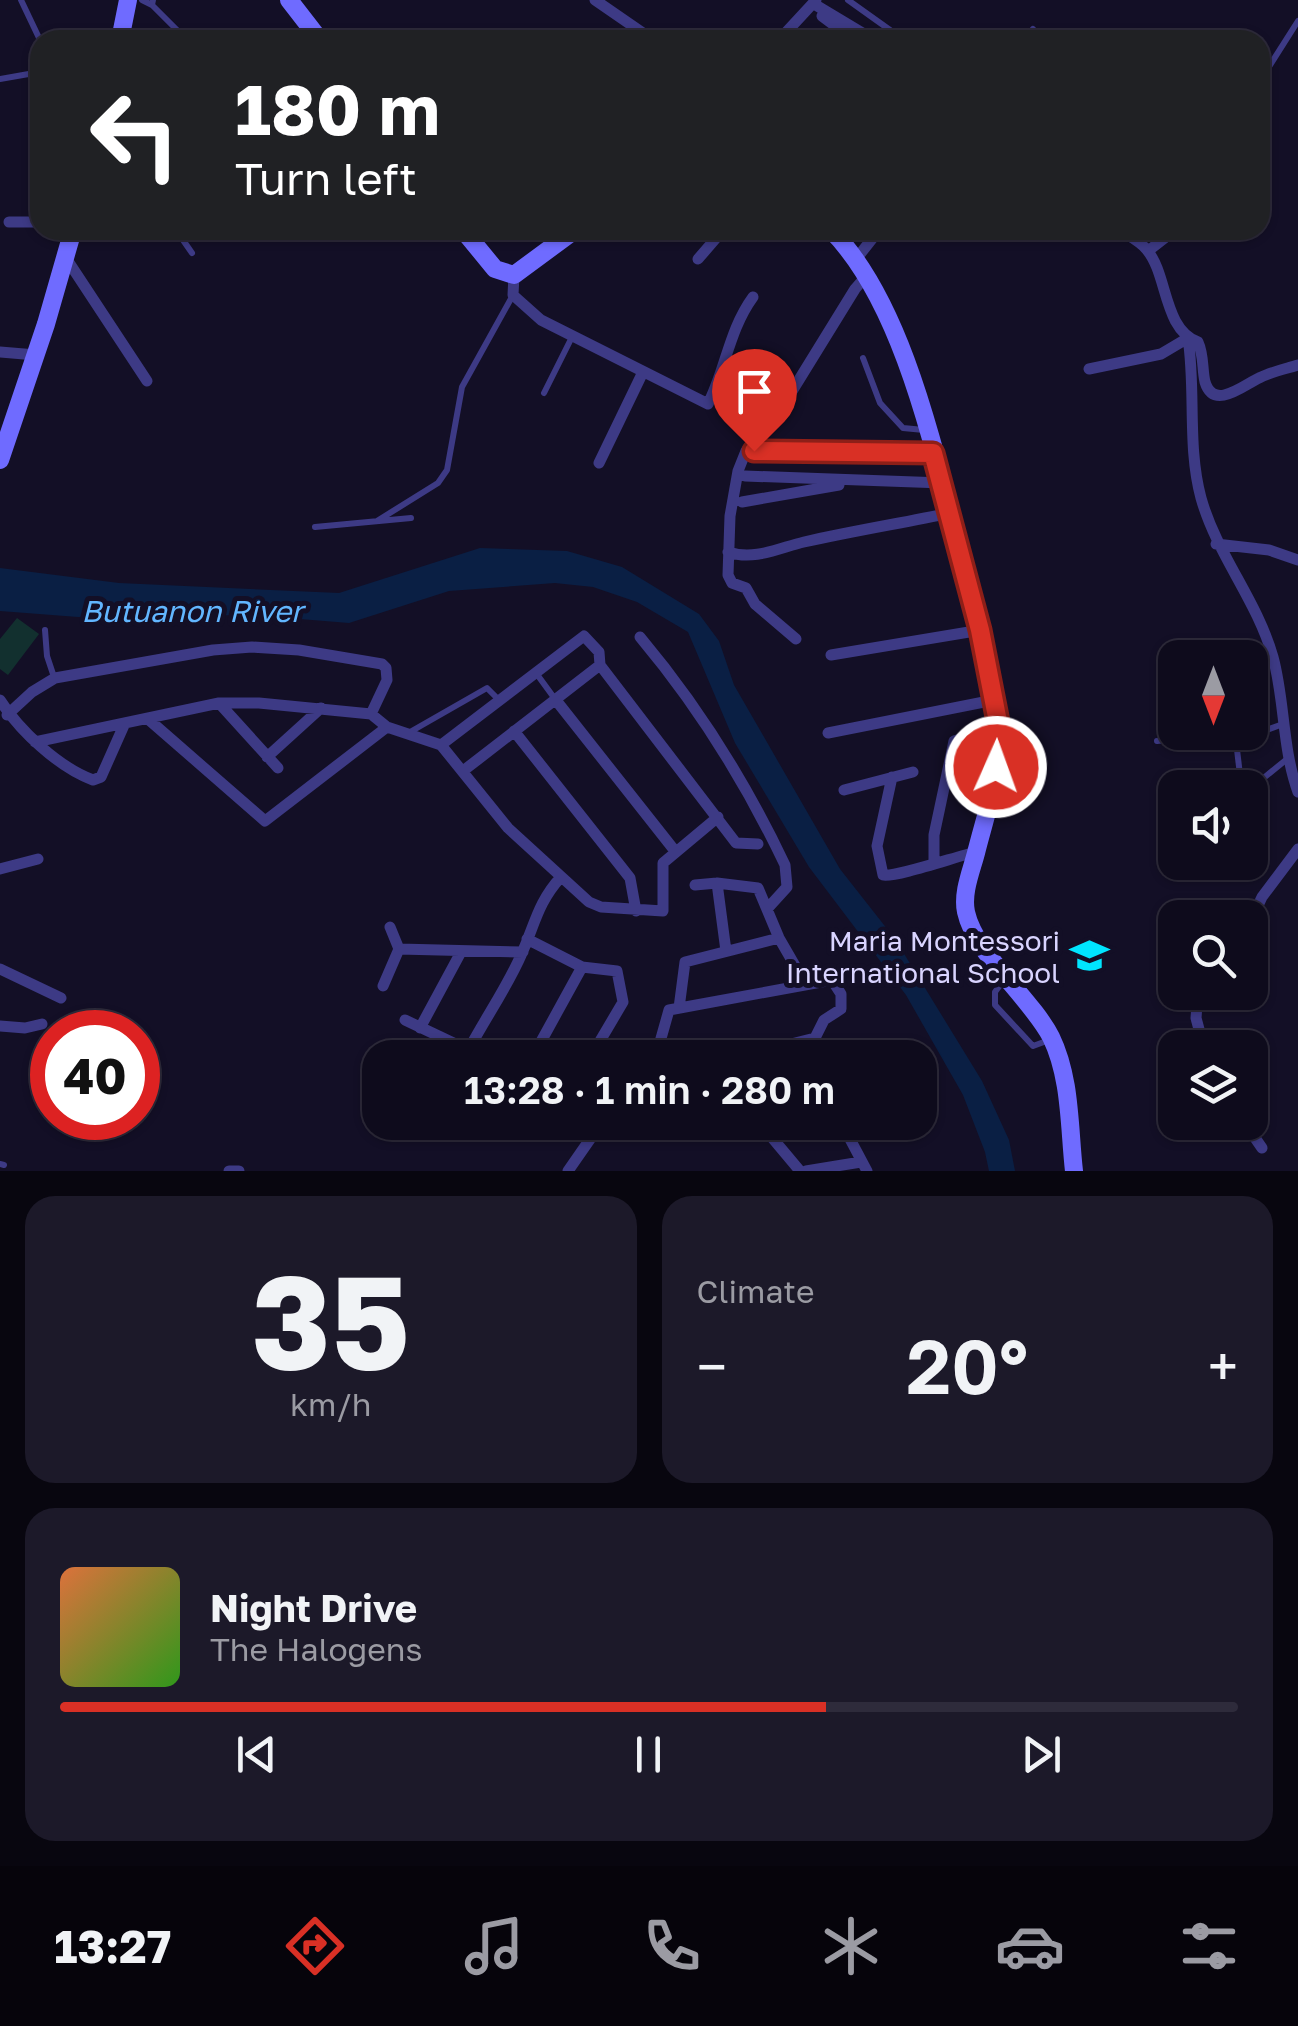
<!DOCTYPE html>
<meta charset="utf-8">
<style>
:root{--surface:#0e0b1c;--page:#1c1929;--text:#f1f3f6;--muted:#9b9ba3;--line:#2e2b3b;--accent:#d93025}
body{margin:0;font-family:"Golos Text",sans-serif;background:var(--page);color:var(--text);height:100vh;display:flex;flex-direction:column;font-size:38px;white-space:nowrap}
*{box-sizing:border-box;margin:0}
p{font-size:32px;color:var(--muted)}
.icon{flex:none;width:55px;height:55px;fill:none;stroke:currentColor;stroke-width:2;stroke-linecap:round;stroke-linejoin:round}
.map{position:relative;height:1171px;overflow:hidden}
.drawer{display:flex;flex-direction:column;gap:25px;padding:25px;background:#08060f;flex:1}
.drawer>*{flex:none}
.hud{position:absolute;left:30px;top:30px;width:1240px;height:210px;border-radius:30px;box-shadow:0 2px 8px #0004,0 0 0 2px var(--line);background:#202124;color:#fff;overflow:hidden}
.needle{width:65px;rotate:180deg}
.buttons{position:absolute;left:1158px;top:640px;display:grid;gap:20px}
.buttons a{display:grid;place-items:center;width:110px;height:110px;border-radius:20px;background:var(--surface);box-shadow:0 2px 8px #0004,0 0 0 2px var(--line);font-size:50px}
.speed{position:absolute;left:30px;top:1010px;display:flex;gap:20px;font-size:50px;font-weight:700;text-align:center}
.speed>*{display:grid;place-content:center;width:130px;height:130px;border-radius:50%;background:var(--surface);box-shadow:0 2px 8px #0004,0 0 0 2px var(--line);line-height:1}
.speed .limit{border:15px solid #d22;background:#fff;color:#111}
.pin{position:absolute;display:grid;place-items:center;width:85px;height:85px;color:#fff;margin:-102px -42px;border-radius:50% 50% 50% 0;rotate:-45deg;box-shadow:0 0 10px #0007}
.pin .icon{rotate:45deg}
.me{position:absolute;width:110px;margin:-55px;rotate:2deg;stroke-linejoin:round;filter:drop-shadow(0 0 8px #0008)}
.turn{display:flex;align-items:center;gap:35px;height:210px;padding:0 40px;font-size:45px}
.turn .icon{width:130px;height:130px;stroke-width:2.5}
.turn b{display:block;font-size:70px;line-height:85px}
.big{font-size:75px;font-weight:600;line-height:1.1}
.drawer .widget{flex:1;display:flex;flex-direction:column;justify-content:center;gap:15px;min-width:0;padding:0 35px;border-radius:30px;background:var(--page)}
.drawer .dial{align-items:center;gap:0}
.dial b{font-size:130px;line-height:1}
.song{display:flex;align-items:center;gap:30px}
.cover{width:120px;height:120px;border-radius:15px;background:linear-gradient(135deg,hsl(20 70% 55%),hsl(110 70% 35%))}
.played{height:10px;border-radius:5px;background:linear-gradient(90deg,var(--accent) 65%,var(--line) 65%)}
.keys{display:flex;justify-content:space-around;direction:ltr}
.heat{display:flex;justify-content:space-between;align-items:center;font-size:55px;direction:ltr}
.drawer .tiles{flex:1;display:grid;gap:25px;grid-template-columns:1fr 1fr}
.widget:last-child{grid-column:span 2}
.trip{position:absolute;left:362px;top:1040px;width:575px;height:100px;border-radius:30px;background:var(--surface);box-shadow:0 2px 8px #0004,0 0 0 2px var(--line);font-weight:600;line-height:100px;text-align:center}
.tab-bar{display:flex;height:160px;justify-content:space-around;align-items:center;background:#06040b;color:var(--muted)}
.tab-bar .icon{width:70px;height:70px}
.tab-bar .on{color:var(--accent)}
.tab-bar b{font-size:45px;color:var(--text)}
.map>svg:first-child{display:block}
.park{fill:#12302f}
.water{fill:#0a1f44}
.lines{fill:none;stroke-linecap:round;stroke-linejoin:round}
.lane{stroke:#3d3a85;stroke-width:6}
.street{stroke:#3d3a85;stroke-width:11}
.secondary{stroke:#6f6bff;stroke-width:18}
.route-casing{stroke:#8d1f18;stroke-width:25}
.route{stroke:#d93025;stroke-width:18}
.labels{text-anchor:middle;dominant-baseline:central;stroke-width:10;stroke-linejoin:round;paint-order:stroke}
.poi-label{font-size:28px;fill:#d9d4ff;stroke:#130f26;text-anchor:end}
.water-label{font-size:30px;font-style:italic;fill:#62b6ff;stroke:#130f26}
</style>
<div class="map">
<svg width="1298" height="1171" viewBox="0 0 1298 1171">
<rect width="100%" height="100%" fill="#130f26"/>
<path class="park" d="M 17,618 L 39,634 L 8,675 L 0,669 L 0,639 Z"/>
<path class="water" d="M 480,548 L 567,551 L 622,567 L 699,614 L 719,641 L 734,685 L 840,869 L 895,939 L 982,1081 L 1009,1140 L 1015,1171 L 989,1171 L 985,1152 L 963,1095 L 906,995 L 809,867 L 735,743 L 688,632 L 637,602 L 593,587 L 555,583 L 449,591 L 349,623 L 252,615 L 78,617 L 0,611 L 0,568 L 119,583 L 339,593 Z"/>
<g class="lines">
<path class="lane" d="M 21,0 L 40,40
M 142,0 L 152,5 L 153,0
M 848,0 L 904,40
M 152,5 L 185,38
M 1024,40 L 1033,29
M 0,79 L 40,72
M 1260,81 L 1298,21
M 176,230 L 192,253
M 863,358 L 880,403 L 903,428 L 924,430
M 544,393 L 572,337
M 377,521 L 438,483 L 447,470 L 462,387 L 513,295
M 315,527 L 411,518
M 45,630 L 47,656 L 54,677
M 536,673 L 555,699
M 410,732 L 487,688 L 499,700
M 1157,741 L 1214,735 L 1236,741 L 1283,724
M 1236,741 L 1240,775 L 1245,781 L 1260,781 L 1287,759
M 1003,981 L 995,992 L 995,1005 L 1033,1046 L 1052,1039
M 0,1164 L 4,1165"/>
<path class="street" d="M 595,0 L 653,40
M 814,4 L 874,40
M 822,16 L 854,40
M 779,40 L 816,0
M 9,222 L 40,222
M 1120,230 C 1129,236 1141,242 1147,250 C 1168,275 1163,329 1198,342 C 1204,355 1202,369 1205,382 C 1214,411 1244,385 1259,378 C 1271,372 1285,369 1298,365
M 1148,251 L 1175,230
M 66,258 L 147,381
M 857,258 L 879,230
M 698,259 L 723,230
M 514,275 L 513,295 L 541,320 L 708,404 C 726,368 729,330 753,297
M 1188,338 C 1196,391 1187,446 1201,498 C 1217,555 1257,600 1273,657 C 1285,701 1282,748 1298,792
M 0,352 L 36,355
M 1089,369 L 1161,354 L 1188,338
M 746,451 L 933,453
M 599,463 L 643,372
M 745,476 L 943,483
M 742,502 L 839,485
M 1216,544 L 1269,550 L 1298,560
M 728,552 C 754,561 779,548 804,542 C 852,531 902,523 950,513
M 640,637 C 698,706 746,783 785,865 L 787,887 L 767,909
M 796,639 L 755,604 L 746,588 L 732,583 L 728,575 L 730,516 L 738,471 L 746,451 L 781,409 L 855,289 L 867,275
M 831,655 L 981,630
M 555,699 L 675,851
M 0,700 C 19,730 58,767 93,780 L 101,777 L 125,723
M 219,703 L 278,768
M 7,715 L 32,692 L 55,678 L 213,650 L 252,647 L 299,650 L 382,664 L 386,668 L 387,680 L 371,714
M 148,719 L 265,821 L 387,727
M 514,731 L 630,878 L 636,911
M 828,733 L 994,700
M 35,742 L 219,703 L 259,703 L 371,714 L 387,727 L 441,745 L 508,828 L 589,902 L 601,907 L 663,911 L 663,863 L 718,817
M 441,745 L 584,636 L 599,652 L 600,665 L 736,843 L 758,844
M 267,757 L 321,708
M 463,771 L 600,665
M 892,777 L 877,846 L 883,875 C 894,878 958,856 976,852
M 844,790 L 913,772
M 934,861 L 934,835 L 954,741 L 999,727
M 0,869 L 38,859
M 717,883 L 726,951
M 695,885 L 717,883 L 758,888 L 779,938 L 805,983
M 1250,923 L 1262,897 L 1298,849
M 527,939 L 582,967 L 617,971 L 623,1002 L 590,1058
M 399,949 L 523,952
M 0,969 L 61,998
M 383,986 L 399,949 L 390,927
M 1198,992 L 1196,1018 L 1204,1048
M 679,1008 L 685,962 L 779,938
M 405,1020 L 485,1058
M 0,1026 L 25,1028 L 42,1024
M 420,1028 L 461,952
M 815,1038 L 825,1058
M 660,1042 L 669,1010 L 832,980 L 841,994 L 841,1009 L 824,1020 L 815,1038 L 736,1058
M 469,1049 C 486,1017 508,986 522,953 C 535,924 538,902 561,877
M 532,1058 L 582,967
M 641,1058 L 649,1045 C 665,1039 682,1048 694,1058
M 759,1122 L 800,1171
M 841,1122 L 867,1171
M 1244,1122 L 1262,1148
M 229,1171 L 239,1171
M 568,1171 L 602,1122
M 806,1171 L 861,1162"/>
<path class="secondary" d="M 289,0 L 320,40
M 120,40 L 128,0
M 463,230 L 495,269 L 514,275 L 575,230
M 831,230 C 905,305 935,456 962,557 C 976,611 995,672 999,727 C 1002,769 986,813 976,853 C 971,872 962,893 966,912 C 975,954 1031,998 1051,1037 C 1071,1078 1069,1127 1074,1171
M 0,460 L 46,324 L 73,230"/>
</g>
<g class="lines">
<defs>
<path id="route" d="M 754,451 L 933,453 L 980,630 L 999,727 L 996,767"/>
</defs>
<use href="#route" class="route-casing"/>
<use href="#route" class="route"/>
</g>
<defs>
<symbol id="school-bare" viewBox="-9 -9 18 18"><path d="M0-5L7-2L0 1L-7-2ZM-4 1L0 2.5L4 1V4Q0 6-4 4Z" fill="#00e5ff" stroke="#130f26" stroke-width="2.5" paint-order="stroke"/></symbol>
</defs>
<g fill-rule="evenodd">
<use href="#school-bare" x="1062" y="928" width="55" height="55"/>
</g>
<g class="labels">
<g class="poi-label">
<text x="1060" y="940">Maria Montessori<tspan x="1060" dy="32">International School</tspan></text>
</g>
<g class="water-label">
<text x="192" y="611">Butuanon River</text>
</g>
</g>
</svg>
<div class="buttons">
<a><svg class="needle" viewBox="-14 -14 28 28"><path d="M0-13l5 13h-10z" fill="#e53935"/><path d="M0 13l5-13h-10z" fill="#9b9ba3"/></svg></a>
<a><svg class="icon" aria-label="sound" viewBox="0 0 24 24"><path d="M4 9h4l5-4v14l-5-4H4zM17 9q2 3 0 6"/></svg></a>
<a><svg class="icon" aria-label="search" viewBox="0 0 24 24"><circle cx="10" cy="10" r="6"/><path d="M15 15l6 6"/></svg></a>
<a><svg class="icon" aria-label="layers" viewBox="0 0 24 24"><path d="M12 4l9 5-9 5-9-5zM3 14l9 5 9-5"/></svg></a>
</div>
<div class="speed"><div class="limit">40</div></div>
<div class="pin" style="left:754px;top:451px;background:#d93025"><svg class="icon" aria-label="arrive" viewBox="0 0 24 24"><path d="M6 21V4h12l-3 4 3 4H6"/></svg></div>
<svg class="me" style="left:996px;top:767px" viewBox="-20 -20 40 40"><circle r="17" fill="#d93025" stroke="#fff" stroke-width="3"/><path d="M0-11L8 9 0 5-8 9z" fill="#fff"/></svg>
<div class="trip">13:28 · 1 min · 280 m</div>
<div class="hud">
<div class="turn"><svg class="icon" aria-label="left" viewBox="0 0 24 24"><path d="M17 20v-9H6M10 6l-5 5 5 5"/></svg><div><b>180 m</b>Turn left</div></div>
</div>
</div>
<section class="drawer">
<div class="tiles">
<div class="widget dial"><b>35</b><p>km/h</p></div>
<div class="widget"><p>Climate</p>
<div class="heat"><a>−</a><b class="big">20°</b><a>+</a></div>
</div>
<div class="widget">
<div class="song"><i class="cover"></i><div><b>Night Drive</b><p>The Halogens</p></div></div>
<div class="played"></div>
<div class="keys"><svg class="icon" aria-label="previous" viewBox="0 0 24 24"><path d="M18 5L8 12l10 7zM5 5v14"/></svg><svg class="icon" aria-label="pause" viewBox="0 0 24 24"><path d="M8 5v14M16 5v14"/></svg><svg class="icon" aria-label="next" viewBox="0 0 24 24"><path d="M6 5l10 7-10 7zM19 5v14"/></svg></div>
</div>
</div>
</section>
<nav class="tab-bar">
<b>13:27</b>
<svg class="icon on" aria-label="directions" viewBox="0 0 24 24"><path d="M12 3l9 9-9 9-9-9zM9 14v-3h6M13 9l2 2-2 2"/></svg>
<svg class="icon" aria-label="music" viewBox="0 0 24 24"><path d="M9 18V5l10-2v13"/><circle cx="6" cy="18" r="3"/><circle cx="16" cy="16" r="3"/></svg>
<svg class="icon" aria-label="phone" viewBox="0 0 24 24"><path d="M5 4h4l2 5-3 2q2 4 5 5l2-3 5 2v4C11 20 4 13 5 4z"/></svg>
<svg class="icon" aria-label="climate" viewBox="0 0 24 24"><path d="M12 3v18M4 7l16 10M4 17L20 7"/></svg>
<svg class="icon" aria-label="car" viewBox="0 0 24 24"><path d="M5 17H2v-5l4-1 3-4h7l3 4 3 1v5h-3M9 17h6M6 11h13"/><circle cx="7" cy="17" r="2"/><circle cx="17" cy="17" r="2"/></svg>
<svg class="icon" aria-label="filters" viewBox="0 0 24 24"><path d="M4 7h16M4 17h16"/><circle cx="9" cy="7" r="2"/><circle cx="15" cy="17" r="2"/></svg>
</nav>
